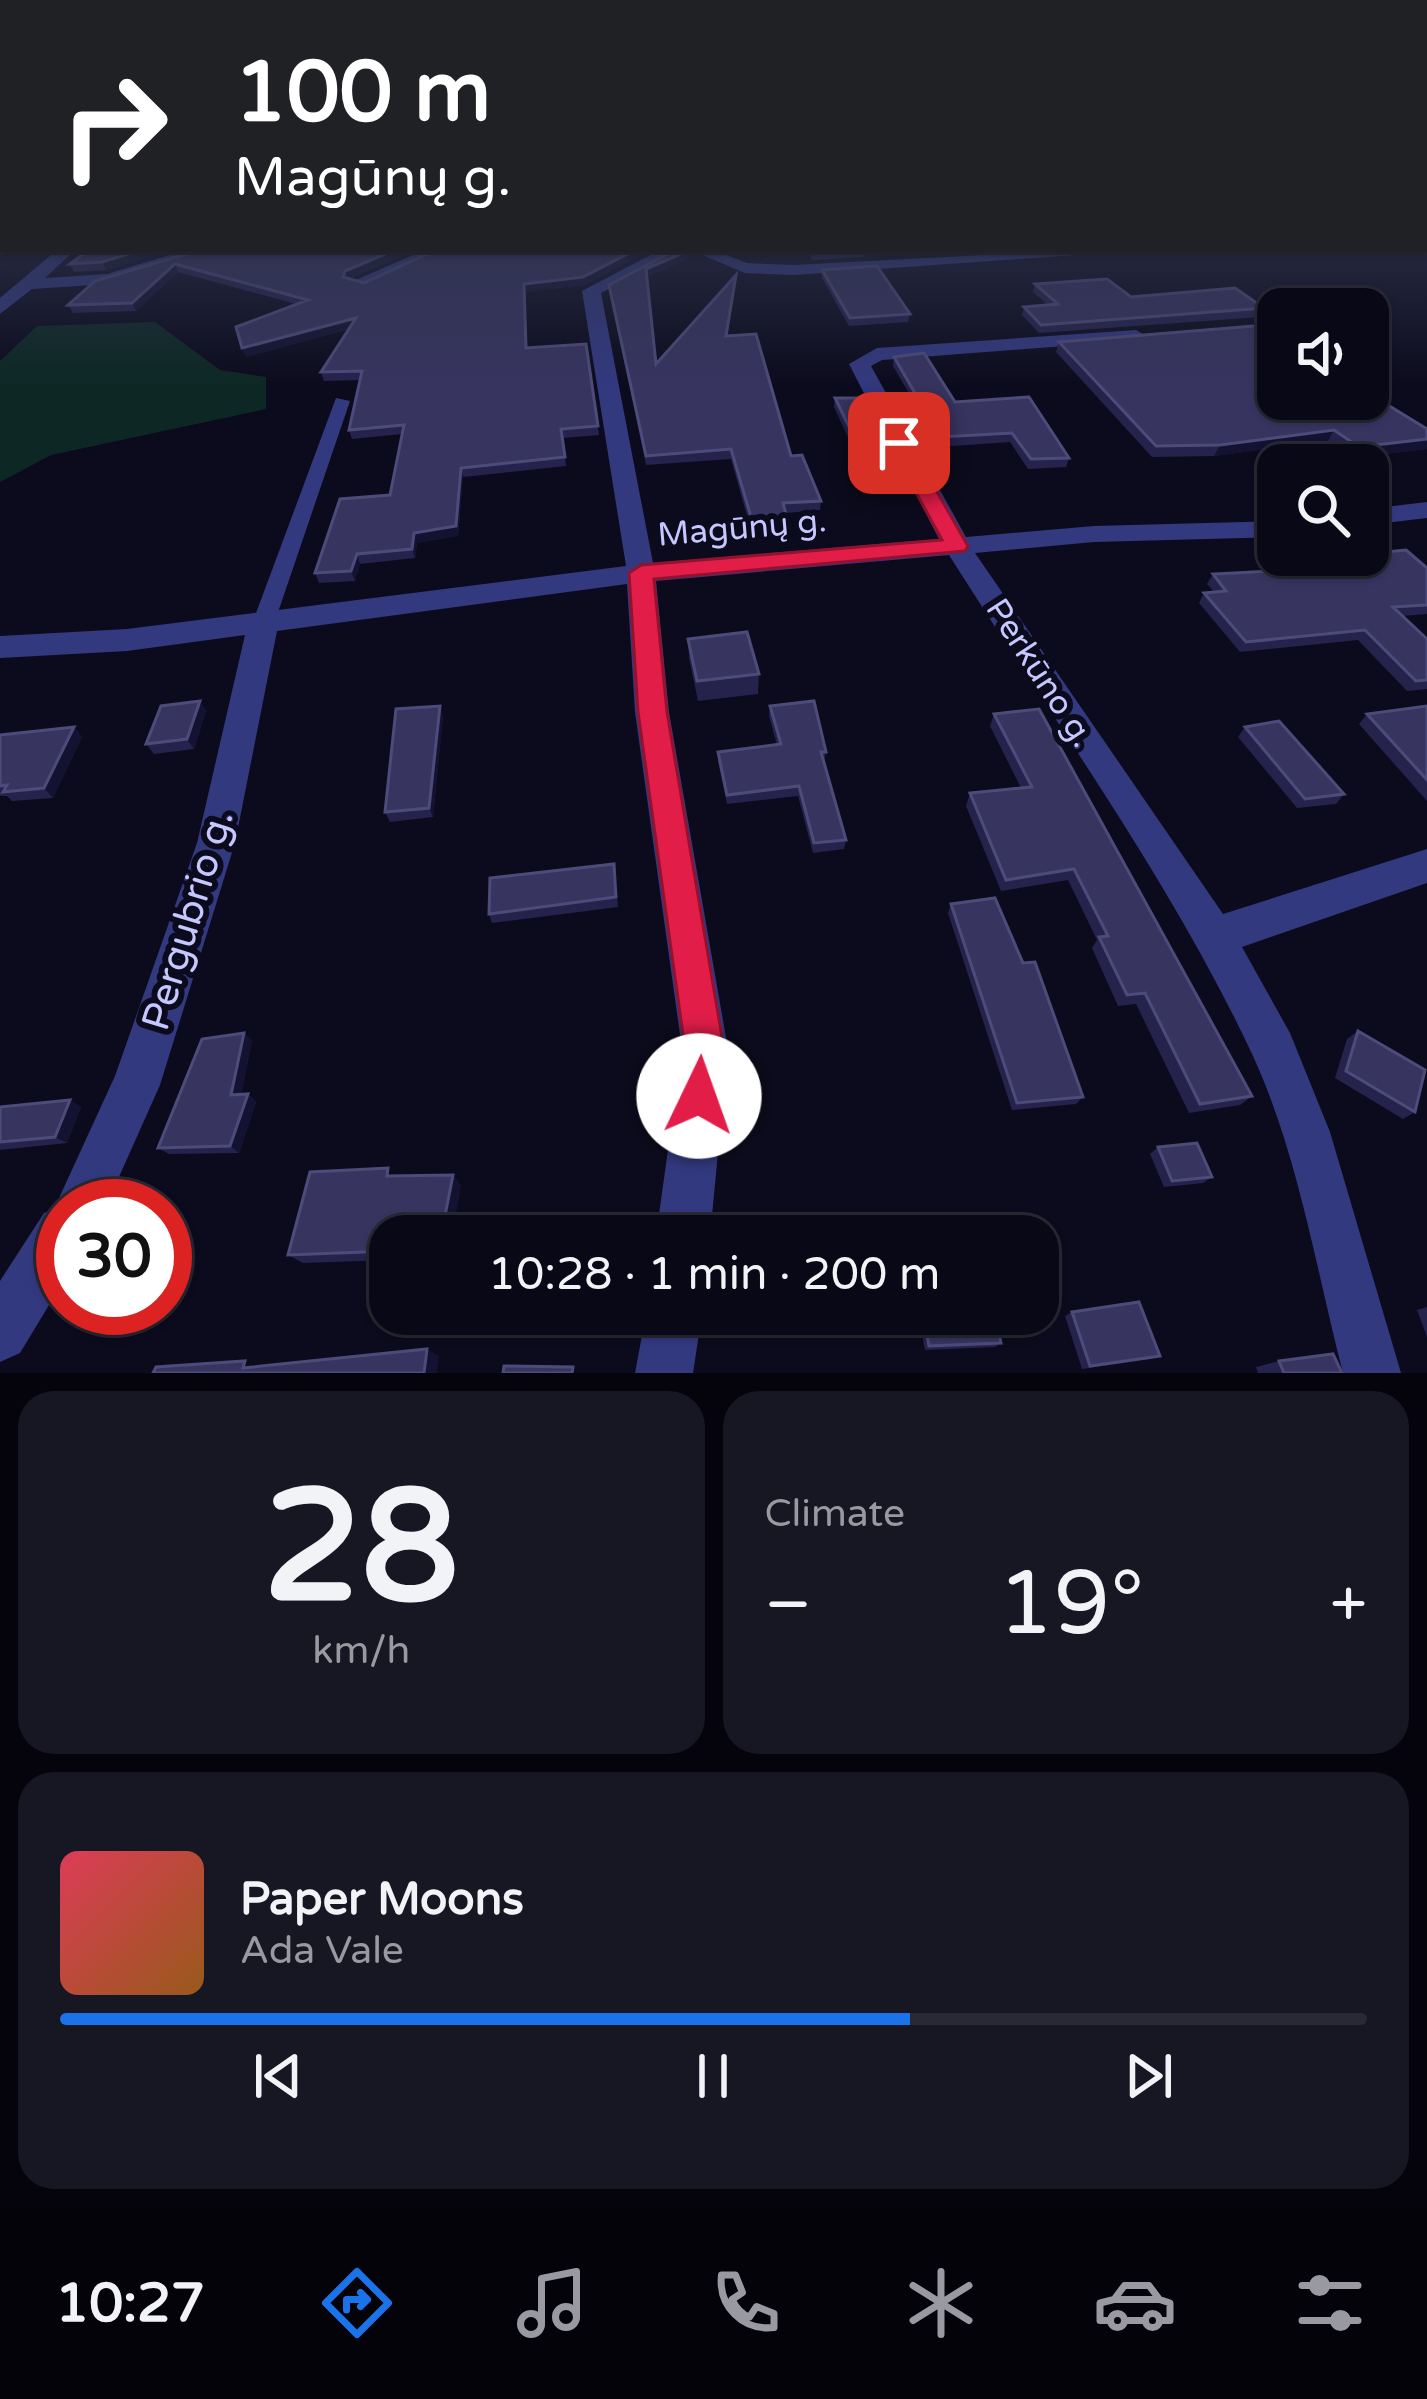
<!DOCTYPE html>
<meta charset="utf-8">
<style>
:root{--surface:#090816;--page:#171623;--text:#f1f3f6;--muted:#999aa1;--line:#292935;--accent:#1a73e8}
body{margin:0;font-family:"Varela Round",sans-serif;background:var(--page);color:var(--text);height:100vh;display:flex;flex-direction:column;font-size:45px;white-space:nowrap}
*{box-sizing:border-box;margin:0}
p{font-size:39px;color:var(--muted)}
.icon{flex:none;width:66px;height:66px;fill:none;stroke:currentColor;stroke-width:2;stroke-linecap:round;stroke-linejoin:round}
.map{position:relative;height:1373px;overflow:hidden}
.drawer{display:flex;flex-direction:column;gap:18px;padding:18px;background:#05040c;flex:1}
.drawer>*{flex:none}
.banner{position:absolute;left:0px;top:0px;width:1428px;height:252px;box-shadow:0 3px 9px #0004,0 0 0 3px var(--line);background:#202124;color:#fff;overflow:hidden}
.tools{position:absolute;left:1257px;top:288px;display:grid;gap:24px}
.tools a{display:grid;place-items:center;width:132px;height:132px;border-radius:24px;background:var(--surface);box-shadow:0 3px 9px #0004,0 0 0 3px var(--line);font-size:60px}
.speed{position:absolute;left:36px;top:1179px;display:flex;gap:24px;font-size:60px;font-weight:700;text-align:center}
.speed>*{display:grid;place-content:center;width:156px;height:156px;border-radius:50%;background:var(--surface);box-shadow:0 3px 9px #0004,0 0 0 3px var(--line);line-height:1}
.speed .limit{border:18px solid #d22;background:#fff;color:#111}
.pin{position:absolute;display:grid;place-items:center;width:102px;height:102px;color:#fff;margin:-51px;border-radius:24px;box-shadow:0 6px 18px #0006}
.me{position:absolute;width:132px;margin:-66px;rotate:3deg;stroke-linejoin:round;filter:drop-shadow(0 0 9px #0008)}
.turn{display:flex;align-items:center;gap:42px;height:252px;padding:0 36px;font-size:54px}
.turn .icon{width:156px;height:156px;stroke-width:2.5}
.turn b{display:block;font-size:84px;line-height:102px}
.big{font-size:90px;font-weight:600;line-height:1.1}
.drawer .tile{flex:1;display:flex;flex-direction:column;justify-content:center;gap:18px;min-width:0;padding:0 42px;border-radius:36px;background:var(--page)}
.drawer .dial{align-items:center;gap:0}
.dial b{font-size:156px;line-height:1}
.song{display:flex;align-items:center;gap:36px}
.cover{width:144px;height:144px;border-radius:18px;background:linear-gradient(135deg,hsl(350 70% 55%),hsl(30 70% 35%))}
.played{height:12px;border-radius:6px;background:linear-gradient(90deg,var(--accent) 65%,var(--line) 65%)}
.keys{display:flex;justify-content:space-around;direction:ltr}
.heat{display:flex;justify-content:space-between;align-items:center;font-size:66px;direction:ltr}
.drawer .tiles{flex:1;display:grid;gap:18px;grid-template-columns:1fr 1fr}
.tile:last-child{grid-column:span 2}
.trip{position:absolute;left:369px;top:1215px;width:690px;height:120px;border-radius:36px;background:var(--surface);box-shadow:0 3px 9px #0004,0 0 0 3px var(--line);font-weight:600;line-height:120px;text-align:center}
.tabs{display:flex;height:192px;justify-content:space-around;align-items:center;background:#040309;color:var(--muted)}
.tabs .icon{width:84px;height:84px}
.tabs .on{color:var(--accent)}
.tabs b{font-size:54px;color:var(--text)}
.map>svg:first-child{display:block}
.green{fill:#0d2824}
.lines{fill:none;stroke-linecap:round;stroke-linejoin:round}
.service{fill:#33397f;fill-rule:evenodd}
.minor{fill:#33397f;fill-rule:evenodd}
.wall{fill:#25224c}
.shaded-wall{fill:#141231}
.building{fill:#373460;stroke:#4d4b79;stroke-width:3}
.route{fill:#e11d48;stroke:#92132f;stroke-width:3}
.labels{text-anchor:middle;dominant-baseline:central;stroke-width:12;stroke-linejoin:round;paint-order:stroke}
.street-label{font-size:33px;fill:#c7c7ff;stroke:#0c0b1d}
.near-street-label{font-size:39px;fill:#c7c7ff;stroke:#0c0b1d}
</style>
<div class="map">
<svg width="1427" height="1373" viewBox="0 0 1427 1373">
<rect width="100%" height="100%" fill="#0c0b1d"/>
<path class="green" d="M 155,322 L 220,370 L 266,377 L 266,409 L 51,455 L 0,482 L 0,361 L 37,326 Z"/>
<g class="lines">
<path class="service" d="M 336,398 L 350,401 L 274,624 L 263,631 L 255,629 L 252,624 Z"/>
<path class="minor" d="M 58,249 L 76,249 L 45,278 L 107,274 L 190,249 L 216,249 L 108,284 L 32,289 L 0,314 L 0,298 Z
M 427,249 L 450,249 L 364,287 L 349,283 Z
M 662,249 L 683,249 L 601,293 L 653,563 L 939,539 L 849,364 L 877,348 L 1136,330 L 1146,336 L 1143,340 L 882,360 L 871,366 L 966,537 L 1094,526 L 1278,521 L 1278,537 L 1094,542 L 975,553 L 1223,914 L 1427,849 L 1427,883 L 1242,947 L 1290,1033 L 1330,1132 L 1401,1373 L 1343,1373 C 1316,1269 1298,1154 1253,1056 C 1172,882 1051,717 949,555 L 656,581 L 669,712 L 728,1049 L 710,1236 L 656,1236 L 682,1049 L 635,712 L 627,584 L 277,631 L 235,843 L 160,1085 L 106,1206 L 63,1206 L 63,1282 L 20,1353 L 0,1362 L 0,1281 L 44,1213 L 54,1209 L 115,1076 L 197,843 L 245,635 L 127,651 L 0,658 L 0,636 L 127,629 L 626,566 L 582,291 Z
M 688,249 L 711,249 L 747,263 L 794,265 L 1098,249 L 1090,254 L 794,275 L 745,273 Z
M 1427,502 L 1427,518 L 1368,525 L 1368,509 Z
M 646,1314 L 702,1314 L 693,1373 L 635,1373 Z"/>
</g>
<path class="wall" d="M 3,213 L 3,249 L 52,249 L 45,254 L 0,254 L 0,236 L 2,236 L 3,227 L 0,224 L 0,216 Z
M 74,249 L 174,249 L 106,270 L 74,272 L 70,264 L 83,255 L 77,254 Z
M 203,249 L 417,249 L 348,279 L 364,283 L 438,249 L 652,249 L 584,285 L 525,292 L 527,348 L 586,344 L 599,435 L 563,438 L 566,466 L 463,477 L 458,536 L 417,543 L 415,558 L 360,564 L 355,581 L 319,583 L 315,573 L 390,495 L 402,434 L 352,439 L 349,430 L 360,380 L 324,381 L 321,372 L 349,329 L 246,357 L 296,304 L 178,272 L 136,311 L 73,313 L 68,305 Z
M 759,249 L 927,249 L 864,257 L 812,260 L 807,250 L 760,252 Z
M 693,256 L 647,277 L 656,364 L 735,283 L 727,336 L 791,456 L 821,501 L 820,510 L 786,513 L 790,529 L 789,539 L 754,541 L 731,459 L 646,465 L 609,285 Z
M 822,270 L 910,314 L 908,322 L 849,326 L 822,278 Z
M 1035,284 L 1131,297 L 1264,308 L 1260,317 L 1039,333 L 1022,315 L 1024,307 L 1048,305 L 1033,292 Z
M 1059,342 L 1278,399 L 1427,429 L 1427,449 L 1352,458 L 1328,441 L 1214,456 L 1152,457 L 1056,352 Z
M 894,357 L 955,402 L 1069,458 L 1066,467 L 1028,469 L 1010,442 L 939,447 L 934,437 L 916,438 L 898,405 L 899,396 L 910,395 L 893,366 Z
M 835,398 L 884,431 L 883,440 L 850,442 L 834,407 Z
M 1301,560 L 1427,568 L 1427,614 L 1402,616 L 1427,639 L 1427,689 L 1407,691 L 1358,640 L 1240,652 L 1199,603 L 1204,593 L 1214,592 L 1207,584 L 1213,574 L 1295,569 Z
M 688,639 L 759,674 L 758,694 L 698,701 L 689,658 Z
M 200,701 L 206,711 L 194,749 L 154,754 L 146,744 Z
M 770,706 L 826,752 L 824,762 L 846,840 L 844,849 L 813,853 L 798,796 L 727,804 L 718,762 L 718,752 L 777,745 L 769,716 Z
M 1427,706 L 1427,801 L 1359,724 L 1367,714 Z
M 994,714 L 1252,1096 L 1240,1105 L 1189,1113 L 1136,1004 L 1118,1006 L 1092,948 L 1097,940 L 1068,880 L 1001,891 L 966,806 L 970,793 L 1021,788 L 990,726 Z
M 443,715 L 433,817 L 390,822 L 385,812 Z
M 74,727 L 82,737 L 53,798 L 12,801 L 7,796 L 0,796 L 0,735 Z
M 1245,727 L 1344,794 L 1336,804 L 1297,808 L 1238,737 Z
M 614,864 L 618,907 L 492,923 L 489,914 Z
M 951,904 L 1023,963 L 1083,1097 L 1076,1104 L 1012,1110 L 948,913 Z
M 1358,1031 L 1415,1112 L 1403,1119 L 1335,1078 L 1347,1039 Z
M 244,1033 L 252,1041 L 241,1095 L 248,1094 L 256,1102 L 239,1153 L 169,1154 L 158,1148 Z
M 0,1107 L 81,1107 L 67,1143 L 0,1150 Z
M 1158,1147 L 1212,1177 L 1203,1183 L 1164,1187 L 1150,1154 Z
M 453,1175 L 461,1186 L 390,1236 L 390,1260 L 303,1263 L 288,1255 L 396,1176 Z
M 1427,1307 L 1427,1337 L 1417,1310 Z
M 1072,1312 L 1160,1356 L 1150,1359 L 1082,1369 L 1065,1316 Z
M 484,1314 L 483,1323 L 446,1326 L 440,1323 Z
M 741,1314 L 791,1320 L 789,1324 L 742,1326 Z
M 918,1314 L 995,1314 L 1001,1343 L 995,1347 L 925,1350 Z
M 1279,1361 L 1342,1373 L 1258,1373 L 1256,1367 Z"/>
<path class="shaded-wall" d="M 145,249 L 174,249 L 106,270 L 102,262 Z
M 397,249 L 417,249 L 347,279 L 343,277 L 345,271 Z
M 637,249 L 652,249 L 584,285 L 525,292 L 527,356 L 524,284 Z
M 693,249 L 693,256 L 647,277 L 646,269 Z
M 865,249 L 927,249 L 864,257 Z
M 1232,249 L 1279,249 L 1230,254 Z
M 175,264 L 178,272 L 136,311 L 132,303 Z
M 356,318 L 359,326 L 246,357 L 242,348 Z
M 1334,430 L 1328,441 L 1214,456 L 1220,445 Z
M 1427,439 L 1427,449 L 1352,458 L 1359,447 Z
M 461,468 L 463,477 L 458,536 L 417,543 L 415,558 L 412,549 L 414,533 Z
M 357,554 L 360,564 L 355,581 L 351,571 Z
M 200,701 L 206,711 L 194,749 L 187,739 Z
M 440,706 L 443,715 L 433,817 L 429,808 Z
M 74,727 L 82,737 L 53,798 L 44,788 Z
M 244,1033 L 252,1041 L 240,1102 L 231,1095 Z
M 248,1094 L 256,1102 L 239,1153 L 230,1146 Z
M 70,1100 L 81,1107 L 67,1143 L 55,1137 Z
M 453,1175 L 461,1186 L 452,1236 L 441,1236 Z
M 427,1349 L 439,1356 L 437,1373 L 424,1373 Z"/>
<path class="building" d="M 90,249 L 145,249 L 102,262 L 70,264 Z
M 203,249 L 397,249 L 345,271 L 343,277 L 364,283 L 438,249 L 637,249 L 583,277 L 524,284 L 526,348 L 586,344 L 598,426 L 561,429 L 565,457 L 461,468 L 456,526 L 414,533 L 412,549 L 357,554 L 351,571 L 315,573 L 340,499 L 390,495 L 404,425 L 349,430 L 362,371 L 321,372 L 356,318 L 242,348 L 236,327 L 308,300 L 175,264 L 132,303 L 68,305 L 95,281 Z
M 677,249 L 692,249 L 646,269 L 656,364 L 736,275 L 726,336 L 756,334 L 791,456 L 802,455 L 821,501 L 783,503 L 790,529 L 755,531 L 731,449 L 646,456 L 609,285 Z
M 811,249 L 866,249 L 812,252 Z
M 877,266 L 910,314 L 850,318 L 822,270 Z
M 1107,279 L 1131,297 L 1235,288 L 1264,308 L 1041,325 L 1024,307 L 1058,304 L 1035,284 Z
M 1278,324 L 1278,399 L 1368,399 L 1368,393 L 1427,429 L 1427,439 L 1359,447 L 1334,430 L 1220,445 L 1156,446 L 1059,342 Z
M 924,353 L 955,402 L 1029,397 L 1069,458 L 1031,459 L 1012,433 L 941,437 L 935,427 L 918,429 L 899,396 L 916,395 L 894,357 Z
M 835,398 L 867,398 L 884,431 L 852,433 Z
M 1406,550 L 1427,568 L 1427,605 L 1393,607 L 1427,639 L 1427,680 L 1416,681 L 1365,630 L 1246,642 L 1204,593 L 1226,591 L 1213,574 L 1310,569 L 1301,560 Z
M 747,632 L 759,674 L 697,681 L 688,639 Z
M 200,701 L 187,739 L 146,744 L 161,706 Z
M 814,701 L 826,752 L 821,752 L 846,840 L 814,843 L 799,786 L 727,795 L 718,752 L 781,744 L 770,706 Z
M 440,706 L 429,808 L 385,812 L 396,709 Z
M 1427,706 L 1427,780 L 1367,714 Z
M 1039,709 L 1252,1096 L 1200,1104 L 1145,993 L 1127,995 L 1099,937 L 1108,936 L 1074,869 L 1006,880 L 970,793 L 1032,787 L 994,714 Z
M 1279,721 L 1344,794 L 1305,799 L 1245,727 Z
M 74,727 L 44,788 L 3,792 L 7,785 L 0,786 L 0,735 Z
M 614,864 L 616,897 L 489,914 L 490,878 Z
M 995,898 L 1023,963 L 1035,962 L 1083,1097 L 1017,1103 L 951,904 Z
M 1358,1031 L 1425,1070 L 1415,1112 L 1346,1071 Z
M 244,1033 L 231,1095 L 248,1094 L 230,1146 L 158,1148 L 202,1039 Z
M 70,1100 L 55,1137 L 0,1142 L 0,1107 Z
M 1197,1143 L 1212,1177 L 1172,1181 L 1158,1147 Z
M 388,1168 L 387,1176 L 453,1175 L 441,1236 L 390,1236 L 390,1251 L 288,1255 L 310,1172 Z
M 1139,1302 L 1160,1356 L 1090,1366 L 1072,1312 Z
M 441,1314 L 479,1314 L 479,1319 L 440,1323 Z
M 742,1314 L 790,1314 L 791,1320 L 743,1322 Z
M 923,1314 L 995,1314 L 1001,1343 L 929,1346 Z
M 427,1349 L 424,1373 L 153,1373 L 156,1367 L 245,1361 L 243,1368 Z
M 1333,1354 L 1342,1373 L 1284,1373 L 1279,1361 Z
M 504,1366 L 573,1367 L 572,1373 L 503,1373 Z"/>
<linearGradient id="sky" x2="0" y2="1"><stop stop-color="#070610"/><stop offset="0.5" stop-color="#2e344c"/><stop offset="1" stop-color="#2e344c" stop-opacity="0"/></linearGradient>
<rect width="1427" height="387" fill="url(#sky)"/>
<path class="route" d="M 892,439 L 909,443 L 968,546 L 965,551 L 654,579 L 667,712 L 724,1049 L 713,1110 L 699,1116 L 685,1110 L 679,1096 L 685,1049 L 638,712 L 629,573 L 641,565 L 942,540 L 889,443 Z"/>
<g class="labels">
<g class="street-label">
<text transform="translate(742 528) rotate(-5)">Magūnų g.</text>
<text transform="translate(1040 673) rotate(57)">Perkūno g.</text>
</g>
<g class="near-street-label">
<text transform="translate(188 920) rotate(-73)">Pergubrio g.</text>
</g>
</g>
</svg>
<div class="tools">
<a><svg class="icon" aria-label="sound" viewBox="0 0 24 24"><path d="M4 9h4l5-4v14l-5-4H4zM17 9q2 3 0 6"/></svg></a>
<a><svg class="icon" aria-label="search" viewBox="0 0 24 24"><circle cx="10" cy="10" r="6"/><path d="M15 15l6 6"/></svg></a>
</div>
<div class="speed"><div class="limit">30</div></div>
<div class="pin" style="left:899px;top:443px;background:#d93025"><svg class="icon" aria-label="arrive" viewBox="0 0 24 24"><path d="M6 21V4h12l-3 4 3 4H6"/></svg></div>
<svg class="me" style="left:699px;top:1096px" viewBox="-20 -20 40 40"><circle r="19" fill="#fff"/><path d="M0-13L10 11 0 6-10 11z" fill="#e11d48"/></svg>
<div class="trip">10:28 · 1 min · 200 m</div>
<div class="banner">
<div class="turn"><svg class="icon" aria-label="right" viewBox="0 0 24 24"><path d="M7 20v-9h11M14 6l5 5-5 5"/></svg><div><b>100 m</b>Magūnų g.</div></div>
</div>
</div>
<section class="drawer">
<div class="tiles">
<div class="tile dial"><b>28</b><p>km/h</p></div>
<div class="tile"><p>Climate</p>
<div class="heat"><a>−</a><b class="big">19°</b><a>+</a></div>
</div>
<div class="tile">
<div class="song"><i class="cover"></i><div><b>Paper Moons</b><p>Ada Vale</p></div></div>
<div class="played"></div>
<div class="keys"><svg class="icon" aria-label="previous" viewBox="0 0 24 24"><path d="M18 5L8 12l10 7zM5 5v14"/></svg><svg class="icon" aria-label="pause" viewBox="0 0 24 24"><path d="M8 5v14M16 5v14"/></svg><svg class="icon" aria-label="next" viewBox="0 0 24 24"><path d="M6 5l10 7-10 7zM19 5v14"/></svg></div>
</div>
</div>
</section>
<nav class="tabs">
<b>10:27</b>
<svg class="icon on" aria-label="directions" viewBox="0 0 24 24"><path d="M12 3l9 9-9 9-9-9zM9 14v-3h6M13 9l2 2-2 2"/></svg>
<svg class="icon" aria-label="music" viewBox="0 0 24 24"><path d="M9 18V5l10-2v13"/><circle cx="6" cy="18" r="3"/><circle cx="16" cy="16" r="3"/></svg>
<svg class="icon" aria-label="phone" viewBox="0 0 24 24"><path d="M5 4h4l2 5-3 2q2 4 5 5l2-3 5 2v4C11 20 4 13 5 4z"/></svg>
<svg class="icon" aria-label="climate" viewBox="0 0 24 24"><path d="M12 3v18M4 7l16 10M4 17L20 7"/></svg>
<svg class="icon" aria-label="car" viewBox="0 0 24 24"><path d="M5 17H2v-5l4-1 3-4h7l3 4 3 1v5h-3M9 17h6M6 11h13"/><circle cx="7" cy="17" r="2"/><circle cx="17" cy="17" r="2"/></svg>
<svg class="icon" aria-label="filters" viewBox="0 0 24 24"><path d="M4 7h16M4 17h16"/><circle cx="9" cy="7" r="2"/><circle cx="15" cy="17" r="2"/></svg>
</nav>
